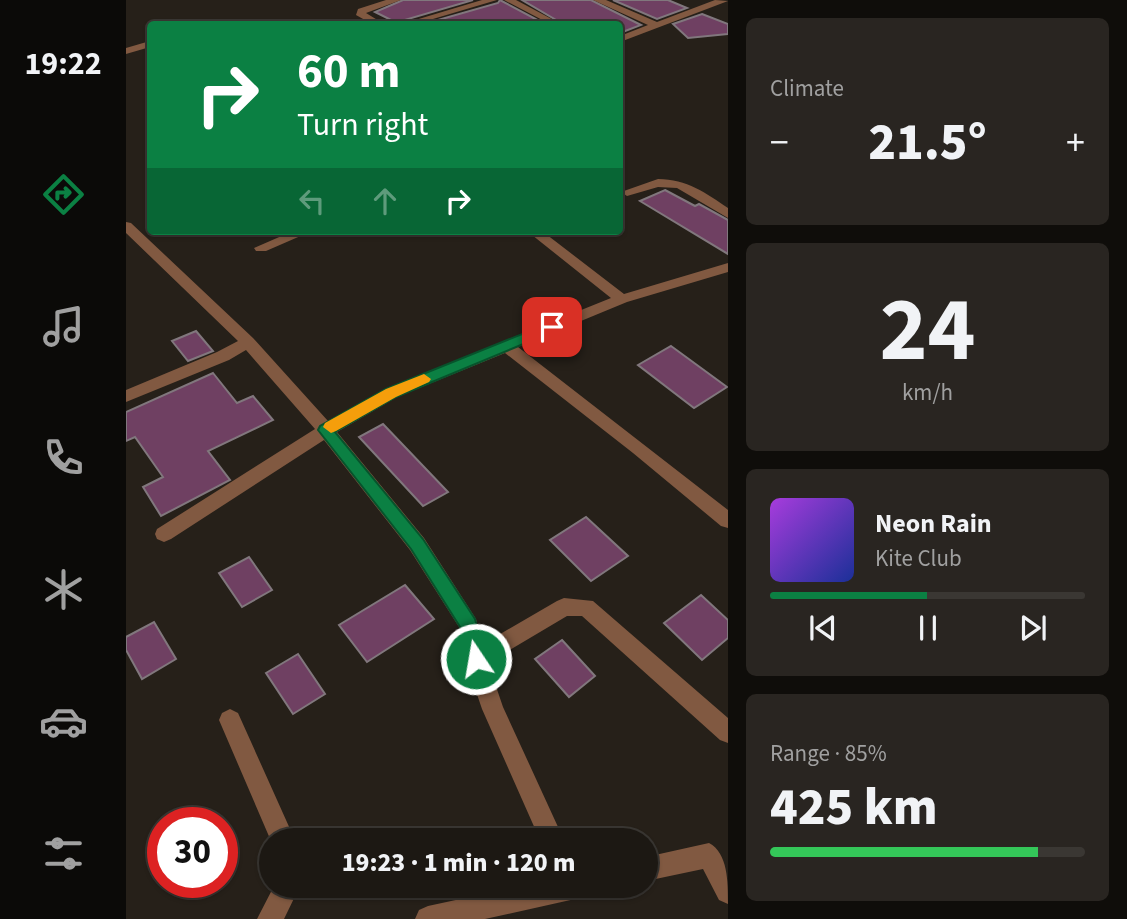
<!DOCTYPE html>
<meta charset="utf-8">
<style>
:root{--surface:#1c1813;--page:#292521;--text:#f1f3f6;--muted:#a0a0a0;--line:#3a3733;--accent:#0b8043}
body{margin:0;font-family:"Source Sans 3",sans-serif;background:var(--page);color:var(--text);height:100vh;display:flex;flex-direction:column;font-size:26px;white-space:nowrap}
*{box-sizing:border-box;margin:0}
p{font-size:23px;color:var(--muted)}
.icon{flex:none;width:38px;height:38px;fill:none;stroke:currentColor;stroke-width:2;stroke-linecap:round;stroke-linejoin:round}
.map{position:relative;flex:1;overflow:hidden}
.panel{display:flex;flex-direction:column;gap:18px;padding:18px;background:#0f0d0a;width:399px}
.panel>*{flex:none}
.top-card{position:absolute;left:21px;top:21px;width:476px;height:214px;border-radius:7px;box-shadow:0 2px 5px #0004,0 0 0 2px var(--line);background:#0b8043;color:#fff;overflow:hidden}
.speed{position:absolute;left:21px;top:807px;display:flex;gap:14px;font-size:35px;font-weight:700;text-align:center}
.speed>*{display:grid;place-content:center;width:91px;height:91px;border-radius:50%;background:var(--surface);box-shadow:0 2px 5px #0004,0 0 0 2px var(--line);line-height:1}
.speed .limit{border:10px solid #d22;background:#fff;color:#111}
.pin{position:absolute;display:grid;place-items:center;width:60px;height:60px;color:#fff;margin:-30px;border-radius:14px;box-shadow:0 4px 10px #0006}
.me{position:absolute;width:77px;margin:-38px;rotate:348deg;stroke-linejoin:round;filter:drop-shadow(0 0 5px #0008)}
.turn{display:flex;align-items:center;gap:24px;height:147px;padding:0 35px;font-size:32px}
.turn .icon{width:91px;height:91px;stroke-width:2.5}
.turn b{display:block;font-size:49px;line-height:60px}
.lanes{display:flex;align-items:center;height:66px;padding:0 35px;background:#0003;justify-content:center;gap:35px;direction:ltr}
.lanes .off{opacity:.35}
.big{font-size:52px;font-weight:800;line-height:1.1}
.panel .tile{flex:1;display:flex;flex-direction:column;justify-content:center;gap:10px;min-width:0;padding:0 24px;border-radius:10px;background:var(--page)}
.panel .dial{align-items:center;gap:0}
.dial b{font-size:91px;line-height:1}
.song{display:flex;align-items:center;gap:21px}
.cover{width:84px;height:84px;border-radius:10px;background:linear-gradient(135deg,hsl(280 70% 55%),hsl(230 70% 35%))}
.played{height:7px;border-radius:4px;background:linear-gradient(90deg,var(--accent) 50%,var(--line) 50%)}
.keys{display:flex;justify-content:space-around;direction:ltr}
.heat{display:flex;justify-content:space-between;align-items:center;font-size:38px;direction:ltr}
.charge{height:10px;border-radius:5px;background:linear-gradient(90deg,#34c759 85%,var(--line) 0)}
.trip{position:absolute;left:133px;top:828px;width:399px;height:70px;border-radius:35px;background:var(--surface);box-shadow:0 2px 5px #0004,0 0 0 2px var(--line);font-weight:800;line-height:70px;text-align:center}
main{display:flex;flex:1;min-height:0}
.dock{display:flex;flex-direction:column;width:126px;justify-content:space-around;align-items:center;background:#0b0a08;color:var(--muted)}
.dock .icon{width:49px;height:49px}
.dock .active{color:var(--accent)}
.dock b{font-size:32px;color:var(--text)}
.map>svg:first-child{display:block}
.building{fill:#6f4062;stroke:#81777d;stroke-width:2}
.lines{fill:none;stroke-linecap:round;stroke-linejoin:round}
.service{fill:#815941;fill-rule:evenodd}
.minor{fill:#815941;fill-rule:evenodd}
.route{fill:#0b8043;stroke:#07532c;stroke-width:2}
.slow{fill:#f59e0b}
</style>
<main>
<nav class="dock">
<b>19:22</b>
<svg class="icon active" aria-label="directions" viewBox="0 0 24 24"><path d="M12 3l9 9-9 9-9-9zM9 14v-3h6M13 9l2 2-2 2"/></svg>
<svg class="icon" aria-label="music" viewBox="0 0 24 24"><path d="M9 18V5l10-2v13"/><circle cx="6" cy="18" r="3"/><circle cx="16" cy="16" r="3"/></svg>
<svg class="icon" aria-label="phone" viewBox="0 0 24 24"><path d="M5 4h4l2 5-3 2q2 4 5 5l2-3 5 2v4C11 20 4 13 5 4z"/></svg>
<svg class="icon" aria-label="climate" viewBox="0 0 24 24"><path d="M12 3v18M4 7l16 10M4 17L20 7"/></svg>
<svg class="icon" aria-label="car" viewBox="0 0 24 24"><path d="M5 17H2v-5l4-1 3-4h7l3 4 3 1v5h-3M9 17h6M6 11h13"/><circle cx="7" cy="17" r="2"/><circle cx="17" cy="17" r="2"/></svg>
<svg class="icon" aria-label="filters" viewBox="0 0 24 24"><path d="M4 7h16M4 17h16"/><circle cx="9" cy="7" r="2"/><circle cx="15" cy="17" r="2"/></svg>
</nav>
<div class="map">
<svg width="602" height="919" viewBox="0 0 602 919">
<rect width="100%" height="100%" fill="#262019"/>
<path class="building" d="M 277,0 L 347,0 L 275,21 L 273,24 L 249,12 Z
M 374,0 L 419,24 L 298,24 L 372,3 Z
M 396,0 L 465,0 L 515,25 L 494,33 L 494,24 L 437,24 Z
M 487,0 L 542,0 L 561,8 L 531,19 Z
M 576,14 L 602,24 L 602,34 L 562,38 L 547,24 Z
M 539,190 L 569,206 L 573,204 L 602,220 L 602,254 L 514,201 Z
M 70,331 L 87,351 L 62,361 L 46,341 Z
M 545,346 L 601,387 L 568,408 L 512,365 Z
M 87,373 L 111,403 L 127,396 L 147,420 L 82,451 L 104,480 L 35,516 L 17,487 L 37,477 L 9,437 L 0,441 L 0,412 Z
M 257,424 L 322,492 L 297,506 L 233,437 Z
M 460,517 L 502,556 L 465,581 L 424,540 Z
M 123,557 L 146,590 L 116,607 L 93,573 Z
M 279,585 L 308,619 L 241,662 L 213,625 Z
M 575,595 L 602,620 L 602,638 L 576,660 L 538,623 Z
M 28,622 L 50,659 L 16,679 L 0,650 L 0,637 Z
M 436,640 L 469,676 L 443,697 L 409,659 Z
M 172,654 L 199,694 L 167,714 L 140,673 Z"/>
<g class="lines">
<path class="service" d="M 24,41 L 24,47 L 0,54 L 0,48 Z"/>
<path class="minor" d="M 260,0 L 275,0 L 240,13 L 258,24 L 246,24 L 230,15 L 232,9 Z
M 356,0 L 371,0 L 290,24 L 276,24 Z
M 378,0 L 390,0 L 435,24 L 424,24 Z
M 467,0 L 480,0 L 531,22 L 589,0 L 602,1 L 494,42 L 494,36 L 522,25 Z
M 532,179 C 561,179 580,193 602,208 L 602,218 L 551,188 L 532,187 L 501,196 L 495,192 Z
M 0,222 L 5,223 L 127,338 L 202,421 L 259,389 L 485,298 L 401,231 L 416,231 L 498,294 L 602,263 L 602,272 L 501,302 L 392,347 L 602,510 L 602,528 L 595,526 L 507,453 L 379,353 L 271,397 L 211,432 L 298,538 L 350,619 L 357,644 L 431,601 L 438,598 L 467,601 L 602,718 L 602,743 L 594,740 L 456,616 L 441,616 L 362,663 L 377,707 L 438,840 L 414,840 L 356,709 L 339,659 L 333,627 L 284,550 L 198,440 L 45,539 L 38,542 L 31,539 L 29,534 L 31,529 L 189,429 L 120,350 L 103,360 L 0,402 L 0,390 L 91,352 L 112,341 L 0,233 Z
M 167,231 L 186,231 L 140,251 L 130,251 L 128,248 Z
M 104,709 L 112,713 L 169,840 L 145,841 L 93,720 L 96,713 Z
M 583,843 C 602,853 602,882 602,904 L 593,900 L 577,869 L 520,881 L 520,857 Z
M 148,886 L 174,886 L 158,919 L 131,919 Z
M 395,886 L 462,886 L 458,895 L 449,899 L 359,919 L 289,919 L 293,910 L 302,906 Z"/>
</g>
<path class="route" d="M 426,322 L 431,324 L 431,330 L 270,397 L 209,432 L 297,539 L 349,619 L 360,659 L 357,666 L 350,668 L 343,666 L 334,627 L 285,549 L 192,430 L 194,426 L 260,389 Z"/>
<path class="slow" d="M 298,374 L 305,379 L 303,382 L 270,397 L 210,431 L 205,433 L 197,427 L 199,423 L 260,389 Z"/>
</svg>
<div class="speed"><div class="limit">30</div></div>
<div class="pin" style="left:426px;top:327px;background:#d93025"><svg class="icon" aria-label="arrive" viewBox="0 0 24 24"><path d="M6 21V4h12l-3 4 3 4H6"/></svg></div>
<svg class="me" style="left:350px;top:659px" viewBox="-20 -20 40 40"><circle r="17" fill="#0b8043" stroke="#fff" stroke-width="3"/><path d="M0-11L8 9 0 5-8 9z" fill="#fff"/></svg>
<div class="trip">19:23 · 1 min · 120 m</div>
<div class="top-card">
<div class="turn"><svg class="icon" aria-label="right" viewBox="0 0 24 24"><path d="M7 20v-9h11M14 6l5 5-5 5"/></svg><div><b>60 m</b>Turn right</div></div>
<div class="lanes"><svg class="icon off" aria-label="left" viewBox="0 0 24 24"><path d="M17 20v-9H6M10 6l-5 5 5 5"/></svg><svg class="icon off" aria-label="ahead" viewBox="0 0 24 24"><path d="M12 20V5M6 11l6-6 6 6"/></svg><svg class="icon" aria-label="right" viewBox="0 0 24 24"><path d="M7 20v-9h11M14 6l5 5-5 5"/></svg></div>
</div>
</div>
<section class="panel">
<div class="tile"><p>Climate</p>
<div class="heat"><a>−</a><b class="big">21.5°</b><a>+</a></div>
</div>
<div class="tile dial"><b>24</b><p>km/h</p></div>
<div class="tile">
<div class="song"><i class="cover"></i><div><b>Neon Rain</b><p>Kite Club</p></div></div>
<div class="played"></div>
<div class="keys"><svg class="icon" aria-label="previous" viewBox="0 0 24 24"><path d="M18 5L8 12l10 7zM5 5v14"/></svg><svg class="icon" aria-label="pause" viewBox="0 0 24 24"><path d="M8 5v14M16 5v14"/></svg><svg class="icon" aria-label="next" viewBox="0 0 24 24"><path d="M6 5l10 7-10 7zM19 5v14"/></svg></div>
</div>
<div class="tile"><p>Range · 85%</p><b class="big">425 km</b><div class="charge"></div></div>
</section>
</main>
